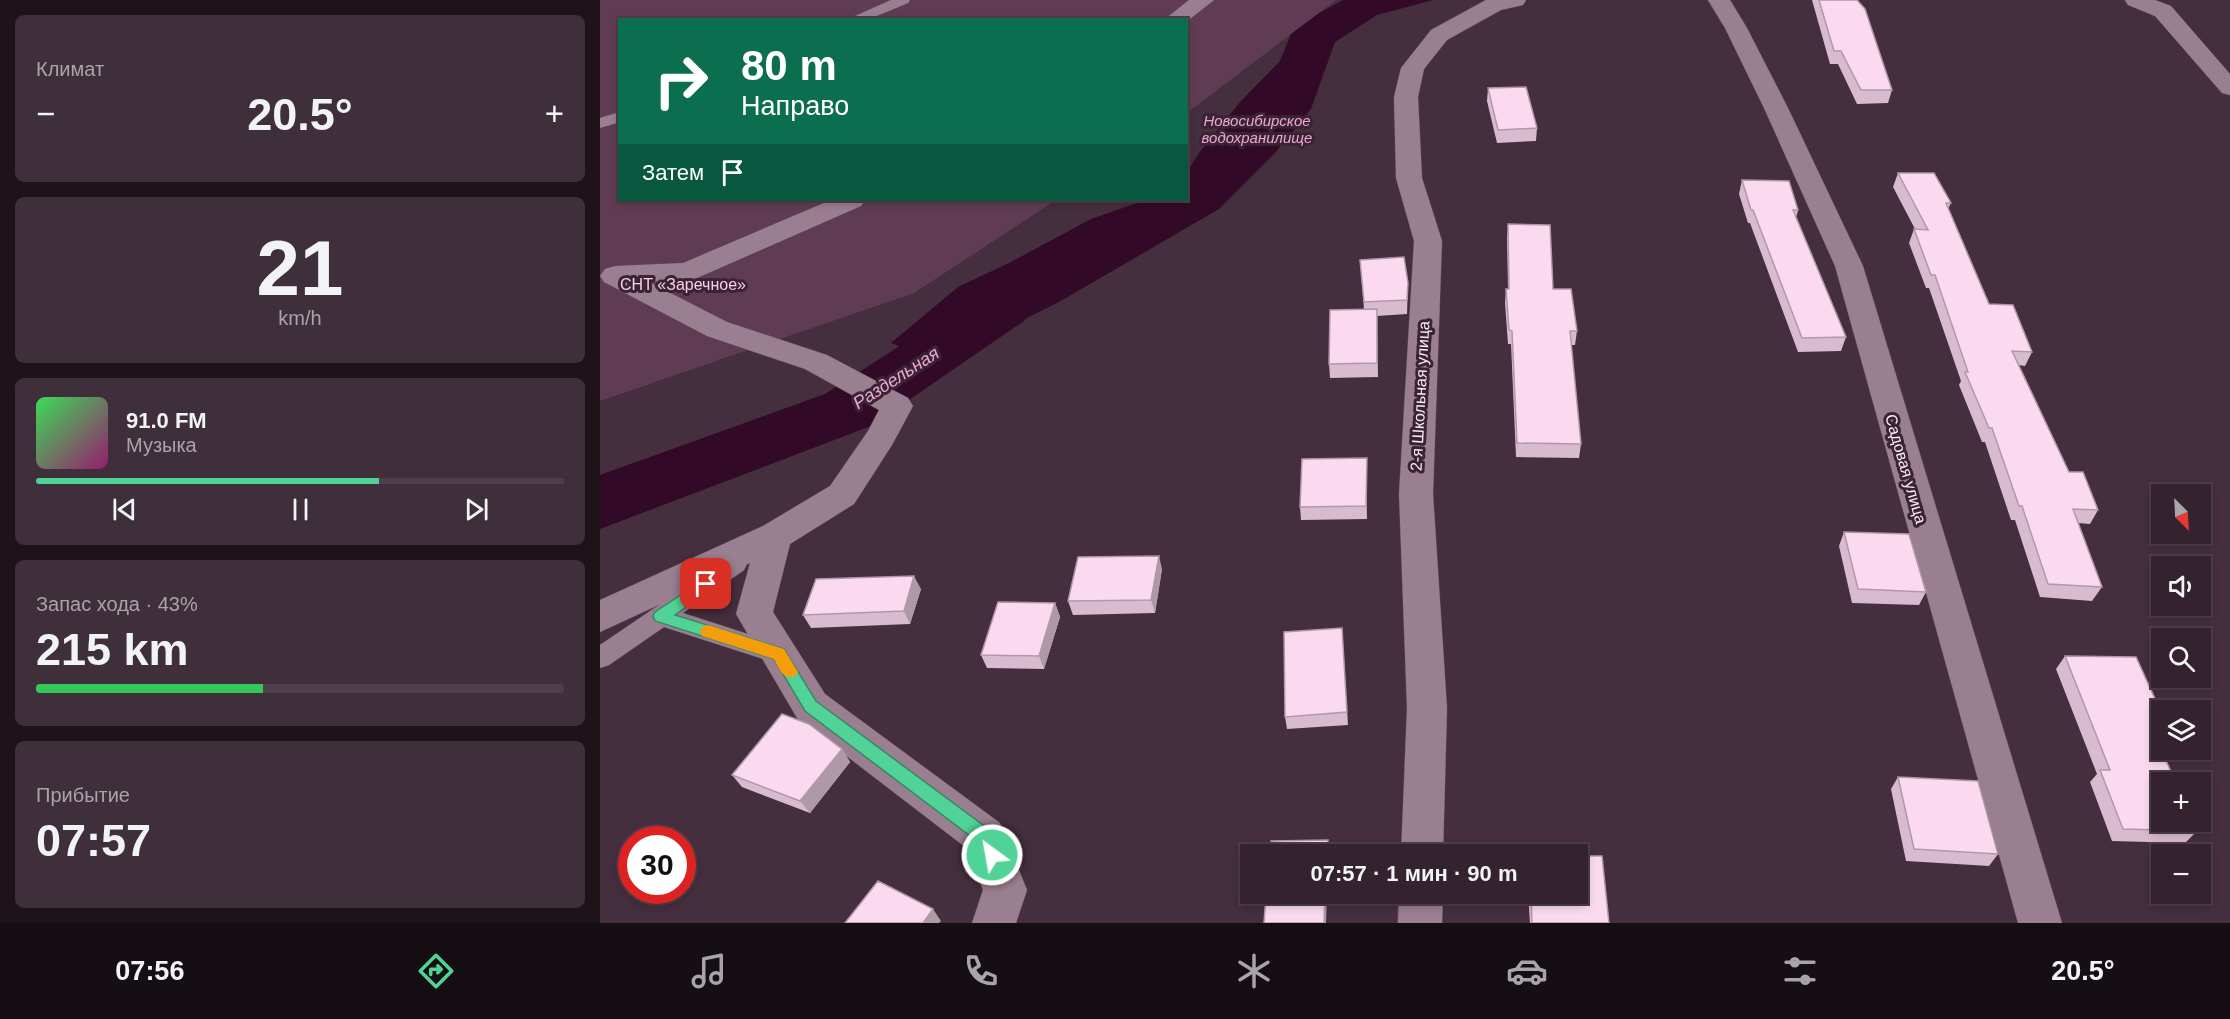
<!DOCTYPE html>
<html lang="ru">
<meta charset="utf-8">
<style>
:root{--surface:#34222e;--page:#3f2f3a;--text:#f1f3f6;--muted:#a9a4aa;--line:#4e3f4a;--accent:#51d398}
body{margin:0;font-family:Arial,sans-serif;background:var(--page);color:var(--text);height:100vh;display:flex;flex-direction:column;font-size:22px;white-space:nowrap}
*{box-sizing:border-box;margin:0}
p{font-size:20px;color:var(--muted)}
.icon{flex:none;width:33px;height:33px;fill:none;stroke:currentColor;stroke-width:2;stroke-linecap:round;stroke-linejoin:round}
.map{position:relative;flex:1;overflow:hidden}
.side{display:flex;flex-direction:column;gap:15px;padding:15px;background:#1d1319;width:600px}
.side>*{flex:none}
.guide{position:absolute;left:18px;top:18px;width:570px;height:183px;border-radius:0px;box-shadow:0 3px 9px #0003,0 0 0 2px var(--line);background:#0b6e4f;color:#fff;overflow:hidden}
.needle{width:39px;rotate:156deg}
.fabs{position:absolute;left:1551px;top:484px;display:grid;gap:12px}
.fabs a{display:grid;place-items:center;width:60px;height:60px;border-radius:0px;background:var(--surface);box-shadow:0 3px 9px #0003,0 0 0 2px var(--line);font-size:30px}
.speed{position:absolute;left:18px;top:826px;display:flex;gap:12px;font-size:30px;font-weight:700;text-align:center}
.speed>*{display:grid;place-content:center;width:78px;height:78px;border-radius:50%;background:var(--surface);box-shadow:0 3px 9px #0003,0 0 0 2px var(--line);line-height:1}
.speed .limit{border:9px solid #d22;background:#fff;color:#111}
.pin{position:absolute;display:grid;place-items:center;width:51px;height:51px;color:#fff;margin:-26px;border-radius:12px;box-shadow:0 3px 9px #0006}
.me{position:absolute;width:66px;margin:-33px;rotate:328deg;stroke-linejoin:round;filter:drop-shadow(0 0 4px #0008)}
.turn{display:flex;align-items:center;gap:21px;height:126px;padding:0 24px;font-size:27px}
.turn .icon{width:78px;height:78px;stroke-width:2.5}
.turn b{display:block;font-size:42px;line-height:51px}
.then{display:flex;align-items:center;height:57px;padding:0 24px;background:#0003;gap:12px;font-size:22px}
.big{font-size:45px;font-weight:700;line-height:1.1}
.side .widget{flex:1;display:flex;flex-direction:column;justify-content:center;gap:9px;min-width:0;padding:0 21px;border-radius:9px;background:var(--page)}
.side .dial{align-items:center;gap:0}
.dial b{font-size:78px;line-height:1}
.song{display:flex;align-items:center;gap:18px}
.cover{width:72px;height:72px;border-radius:9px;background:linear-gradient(135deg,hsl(130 70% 55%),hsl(320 70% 35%))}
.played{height:6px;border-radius:3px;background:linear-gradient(90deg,var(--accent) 65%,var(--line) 65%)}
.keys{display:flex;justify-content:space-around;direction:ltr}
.heat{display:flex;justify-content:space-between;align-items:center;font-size:33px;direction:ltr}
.charge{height:9px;border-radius:4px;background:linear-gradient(90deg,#34c759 43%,var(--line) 0)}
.trip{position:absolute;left:640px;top:844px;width:348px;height:60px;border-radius:0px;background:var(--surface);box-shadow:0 3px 9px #0003,0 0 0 2px var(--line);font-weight:700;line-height:60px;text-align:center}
.dock{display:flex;height:96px;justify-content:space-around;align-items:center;background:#150e12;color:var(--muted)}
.dock .icon{width:42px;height:42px}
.dock .on{color:var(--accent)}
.dock b{font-size:27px;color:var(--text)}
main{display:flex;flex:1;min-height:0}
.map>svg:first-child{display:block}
.green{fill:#603c54}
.water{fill:#320a27}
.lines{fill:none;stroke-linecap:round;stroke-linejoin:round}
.river{fill:#320a27;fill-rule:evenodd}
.service-casing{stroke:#604e5a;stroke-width:1}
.minor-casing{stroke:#604e5a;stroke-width:1}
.service{fill:#9a7f90;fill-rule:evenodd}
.minor{fill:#9a7f90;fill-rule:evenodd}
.wall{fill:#d8bbce}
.shaded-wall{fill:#b099a7}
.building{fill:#fbdaef;stroke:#b099a7;stroke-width:1.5}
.route{fill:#51d398;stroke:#358963;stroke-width:1.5}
.slow{fill:#f59e0b}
.labels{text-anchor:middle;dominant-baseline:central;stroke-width:6;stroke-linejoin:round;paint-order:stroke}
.far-water-label{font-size:15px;font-style:italic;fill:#eea5d5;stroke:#3a2433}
.park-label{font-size:16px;fill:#facce9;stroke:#3a2433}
.street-label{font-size:16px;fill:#fbecf5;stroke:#3a2433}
.water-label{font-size:18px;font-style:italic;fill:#eea5d5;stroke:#3a2433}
</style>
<main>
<section class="side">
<div class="widget"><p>Климат</p>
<div class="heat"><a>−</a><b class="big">20.5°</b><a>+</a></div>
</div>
<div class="widget dial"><b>21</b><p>km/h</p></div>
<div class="widget">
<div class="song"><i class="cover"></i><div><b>91.0 FM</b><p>Музыка</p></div></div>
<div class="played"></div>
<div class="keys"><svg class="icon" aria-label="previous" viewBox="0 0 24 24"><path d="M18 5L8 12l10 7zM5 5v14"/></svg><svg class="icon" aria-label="pause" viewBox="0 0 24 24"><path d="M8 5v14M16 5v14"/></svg><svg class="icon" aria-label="next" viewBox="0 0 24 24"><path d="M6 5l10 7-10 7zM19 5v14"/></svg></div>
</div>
<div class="widget"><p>Запас хода · 43%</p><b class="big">215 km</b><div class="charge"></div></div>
<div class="widget"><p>Прибытие</p><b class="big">07:57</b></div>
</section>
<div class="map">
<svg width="1630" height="923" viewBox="0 0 1630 923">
<rect width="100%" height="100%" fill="#452e3d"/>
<path class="green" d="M 0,0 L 736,0 L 587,113 L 586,20 L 20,20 L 20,200 L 456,200 L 314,293 L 0,401 Z"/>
<path class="water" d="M 743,0 L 833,0 L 777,15 L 735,42 L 711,109 L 675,153 L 619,209 L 459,302 L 384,339 L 327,357 L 291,343 L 358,287 L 411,262 L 491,219 L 546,200 L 586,200 L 587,172 L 599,153 L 640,102 L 680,61 L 691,34 L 719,13 Z"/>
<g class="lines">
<path class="river" d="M 403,288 L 424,293 L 433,307 L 424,321 L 271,426 L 0,529 L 0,475 L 225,394 L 382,293 Z"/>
<defs>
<path id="service" d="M 291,0 L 310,0 L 308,3 L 267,20 L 246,20 Z
M 20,112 L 20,122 L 0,128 L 0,118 Z
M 136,555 L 144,558 L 147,564 L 144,570 L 83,613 L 188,647 L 191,654 L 188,661 L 179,664 L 64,627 L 9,665 L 0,668 L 0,645 L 128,558 Z"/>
<path id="minor" d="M 589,0 L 614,0 L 586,22 L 586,20 L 564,20 Z
M 886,0 L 926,0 L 923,5 L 901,10 L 847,40 L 824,69 L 818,97 L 822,178 L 842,241 L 833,494 L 847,708 L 843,855 L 801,855 L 807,708 L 799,494 L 814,241 L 796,178 L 794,97 L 801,68 L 831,30 Z
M 1108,0 L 1130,0 L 1147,28 L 1188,108 L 1263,266 L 1462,923 L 1418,923 L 1235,266 L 1164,108 L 1125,28 Z
M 1525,0 L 1555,0 L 1571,6 L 1630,74 L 1630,95 L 1622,93 L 1555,16 L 1528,5 Z
M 231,200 L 265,200 L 261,206 L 97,278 L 49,282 L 127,322 L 227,355 L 308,398 L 313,406 L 292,445 L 254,504 L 190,544 L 173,612 L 225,694 L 400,823 L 427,890 L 416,923 L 372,923 L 383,890 L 369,850 L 197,718 L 136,614 L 150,563 L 0,632 L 0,600 L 163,526 L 230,486 L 268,431 L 279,410 L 205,369 L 107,336 L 4,282 L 0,276 L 5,269 L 15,266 L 83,263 Z
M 799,894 L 843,894 L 842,923 L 798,923 Z"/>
</defs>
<use href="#service" class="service-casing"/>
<use href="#minor" class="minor-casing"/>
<use href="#service" class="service"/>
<use href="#minor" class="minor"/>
</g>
<path class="wall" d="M 1212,0 L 1257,0 L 1292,90 L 1288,103 L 1257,104 L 1238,64 L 1230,64 Z
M 888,88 L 937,128 L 936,141 L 897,143 L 887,101 Z
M 1298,173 L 1351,203 L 1348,209 L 1389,304 L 1432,352 L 1425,366 L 1419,365 L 1469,472 L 1498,510 L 1490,524 L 1478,523 L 1502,587 L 1492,601 L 1440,597 L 1415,520 L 1411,520 L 1385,442 L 1382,442 L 1359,385 L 1361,381 L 1329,288 L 1326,288 L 1309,243 L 1314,229 L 1315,229 L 1293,187 Z
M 1142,180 L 1198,210 L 1196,218 L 1246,337 L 1241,351 L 1198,352 L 1150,223 L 1148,223 L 1139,194 Z
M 908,224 L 953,289 L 977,331 L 975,345 L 971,345 L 981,444 L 979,458 L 916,457 L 911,344 L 908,344 L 905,303 L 906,289 L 908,289 L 907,238 Z
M 760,260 L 808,283 L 807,314 L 777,316 L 778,377 L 730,378 L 729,364 L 764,309 Z
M 767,472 L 767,519 L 701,520 L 700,507 Z
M 1244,532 L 1326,592 L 1319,605 L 1252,603 L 1239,546 Z
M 562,569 L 555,613 L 473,615 L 468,601 Z
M 321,589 L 310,624 L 211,628 L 203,615 Z
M 455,603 L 460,617 L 444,669 L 387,668 L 381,655 Z
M 742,628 L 748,725 L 687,729 L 685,717 Z
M 1465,656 L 1562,714 L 1561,748 L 1597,831 L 1585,843 L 1512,841 L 1490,782 L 1497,774 L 1456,669 Z
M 242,749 L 250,762 L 210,813 L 142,787 L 132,775 Z
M 1298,777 L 1398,854 L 1389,866 L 1306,861 L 1291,789 Z
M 928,894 L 978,894 L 1009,923 L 930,923 Z"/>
<path class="shaded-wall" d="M 767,458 L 767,519 L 766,506 Z
M 559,556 L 562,569 L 555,613 L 551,600 Z
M 314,576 L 321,589 L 310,624 L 304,611 Z
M 455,603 L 460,617 L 444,669 L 439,656 Z
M 242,749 L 250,762 L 210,813 L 200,801 Z
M 725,894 L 727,894 L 726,923 L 724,923 Z
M 333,909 L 341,921 L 339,923 L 323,923 Z"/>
<path class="building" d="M 1219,0 L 1257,0 L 1265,9 L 1292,90 L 1261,90 L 1241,51 L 1234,51 Z
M 926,87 L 937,128 L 898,130 L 888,88 Z
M 1298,173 L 1334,173 L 1351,203 L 1346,203 L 1389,304 L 1413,305 L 1432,352 L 1412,351 L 1469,472 L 1483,472 L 1498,510 L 1473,509 L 1502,587 L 1448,584 L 1422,506 L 1419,506 L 1392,428 L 1389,428 L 1365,372 L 1368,372 L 1335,275 L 1331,275 L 1314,229 L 1328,230 Z
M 1142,180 L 1189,181 L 1198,210 L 1193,210 L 1246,337 L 1202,338 L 1153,210 L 1151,210 Z
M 908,224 L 950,225 L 953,289 L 971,289 L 977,331 L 970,331 L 981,444 L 917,443 L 912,331 L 909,330 L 906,289 L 909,289 Z
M 804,257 L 808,283 L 807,300 L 764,302 L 760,260 Z
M 777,309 L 777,363 L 729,364 L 730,310 Z
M 767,458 L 766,506 L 700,507 L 702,459 Z
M 1244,532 L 1309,534 L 1326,592 L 1258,589 Z
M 559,556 L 551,600 L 468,601 L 478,557 Z
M 314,576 L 304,611 L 203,615 L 216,579 Z
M 398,602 L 455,603 L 439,656 L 381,655 Z
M 742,628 L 747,712 L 685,717 L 684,632 Z
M 1465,656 L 1536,657 L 1562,714 L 1562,736 L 1555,736 L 1576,783 L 1562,783 L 1562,822 L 1593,822 L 1597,831 L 1523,829 L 1500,770 L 1510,770 Z
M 182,714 L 209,724 L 242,749 L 200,801 L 132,775 Z
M 1298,777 L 1378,781 L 1398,854 L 1314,849 Z
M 728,840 L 727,855 L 670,855 L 671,841 Z
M 978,856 L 1002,856 L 1009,923 L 932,923 L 931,894 L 978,894 Z
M 278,881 L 333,909 L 323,923 L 245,923 Z
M 666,894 L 725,894 L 724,923 L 664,923 Z"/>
<path class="route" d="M 106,578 L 112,580 L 114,584 L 112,588 L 75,615 L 184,649 L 216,701 L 391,831 L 400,855 L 398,861 L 392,863 L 385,861 L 378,842 L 205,711 L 174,659 L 55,621 L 53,616 L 55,612 Z"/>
<path class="slow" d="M 108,625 L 184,649 L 198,672 L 195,676 C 183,681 179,668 174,659 L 102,636 L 100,631 L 102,627 Z"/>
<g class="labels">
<g class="far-water-label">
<text x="657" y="120">Новосибирское<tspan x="657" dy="17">водохранилище</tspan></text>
</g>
<g class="park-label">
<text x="83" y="284">СНТ «Заречное»</text>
</g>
<g class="street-label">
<text transform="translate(820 396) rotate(-87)">2-я Школьная улица</text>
<text transform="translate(1306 469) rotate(74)">Садовая улица</text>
</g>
<g class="water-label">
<text transform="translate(296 378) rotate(-33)">Раздельная</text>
</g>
</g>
</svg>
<div class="fabs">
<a><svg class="needle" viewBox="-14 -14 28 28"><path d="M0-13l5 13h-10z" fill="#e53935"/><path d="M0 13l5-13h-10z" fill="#a9a4aa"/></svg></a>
<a><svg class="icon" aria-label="sound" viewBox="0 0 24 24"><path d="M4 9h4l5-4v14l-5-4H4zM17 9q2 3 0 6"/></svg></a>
<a><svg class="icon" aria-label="search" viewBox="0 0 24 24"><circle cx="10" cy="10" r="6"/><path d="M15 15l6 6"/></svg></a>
<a><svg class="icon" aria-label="layers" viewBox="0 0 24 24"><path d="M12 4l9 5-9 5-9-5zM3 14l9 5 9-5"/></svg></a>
<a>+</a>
<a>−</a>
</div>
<div class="speed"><div class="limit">30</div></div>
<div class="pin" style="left:106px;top:584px;background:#d93025"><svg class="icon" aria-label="arrive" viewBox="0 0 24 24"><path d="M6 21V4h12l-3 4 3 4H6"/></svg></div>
<svg class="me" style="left:392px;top:855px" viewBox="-20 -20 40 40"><circle r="17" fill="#51d398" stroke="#fff" stroke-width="3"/><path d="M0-11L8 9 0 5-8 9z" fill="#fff"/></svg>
<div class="trip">07:57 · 1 мин · 90 m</div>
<div class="guide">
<div class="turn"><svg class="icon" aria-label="right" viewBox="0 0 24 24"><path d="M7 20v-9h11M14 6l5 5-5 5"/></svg><div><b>80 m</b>Направо</div></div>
<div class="then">Затем<svg class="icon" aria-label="arrive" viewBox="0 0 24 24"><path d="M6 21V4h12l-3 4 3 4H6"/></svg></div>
</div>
</div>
</main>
<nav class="dock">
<b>07:56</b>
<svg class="icon on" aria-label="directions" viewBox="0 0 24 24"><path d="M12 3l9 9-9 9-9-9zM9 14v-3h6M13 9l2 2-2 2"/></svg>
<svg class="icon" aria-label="music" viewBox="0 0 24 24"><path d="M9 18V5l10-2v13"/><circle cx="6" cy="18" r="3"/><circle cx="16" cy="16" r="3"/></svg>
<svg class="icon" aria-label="phone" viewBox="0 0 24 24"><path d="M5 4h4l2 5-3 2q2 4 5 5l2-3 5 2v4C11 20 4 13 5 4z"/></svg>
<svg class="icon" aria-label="climate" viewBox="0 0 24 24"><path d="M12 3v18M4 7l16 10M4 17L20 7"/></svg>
<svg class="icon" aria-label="car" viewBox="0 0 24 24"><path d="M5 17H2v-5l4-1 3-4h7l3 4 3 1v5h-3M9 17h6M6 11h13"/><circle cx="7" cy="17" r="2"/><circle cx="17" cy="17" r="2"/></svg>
<svg class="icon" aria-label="filters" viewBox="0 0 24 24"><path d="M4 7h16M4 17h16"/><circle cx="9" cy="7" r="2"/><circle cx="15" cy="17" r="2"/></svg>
<b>20.5°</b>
</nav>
